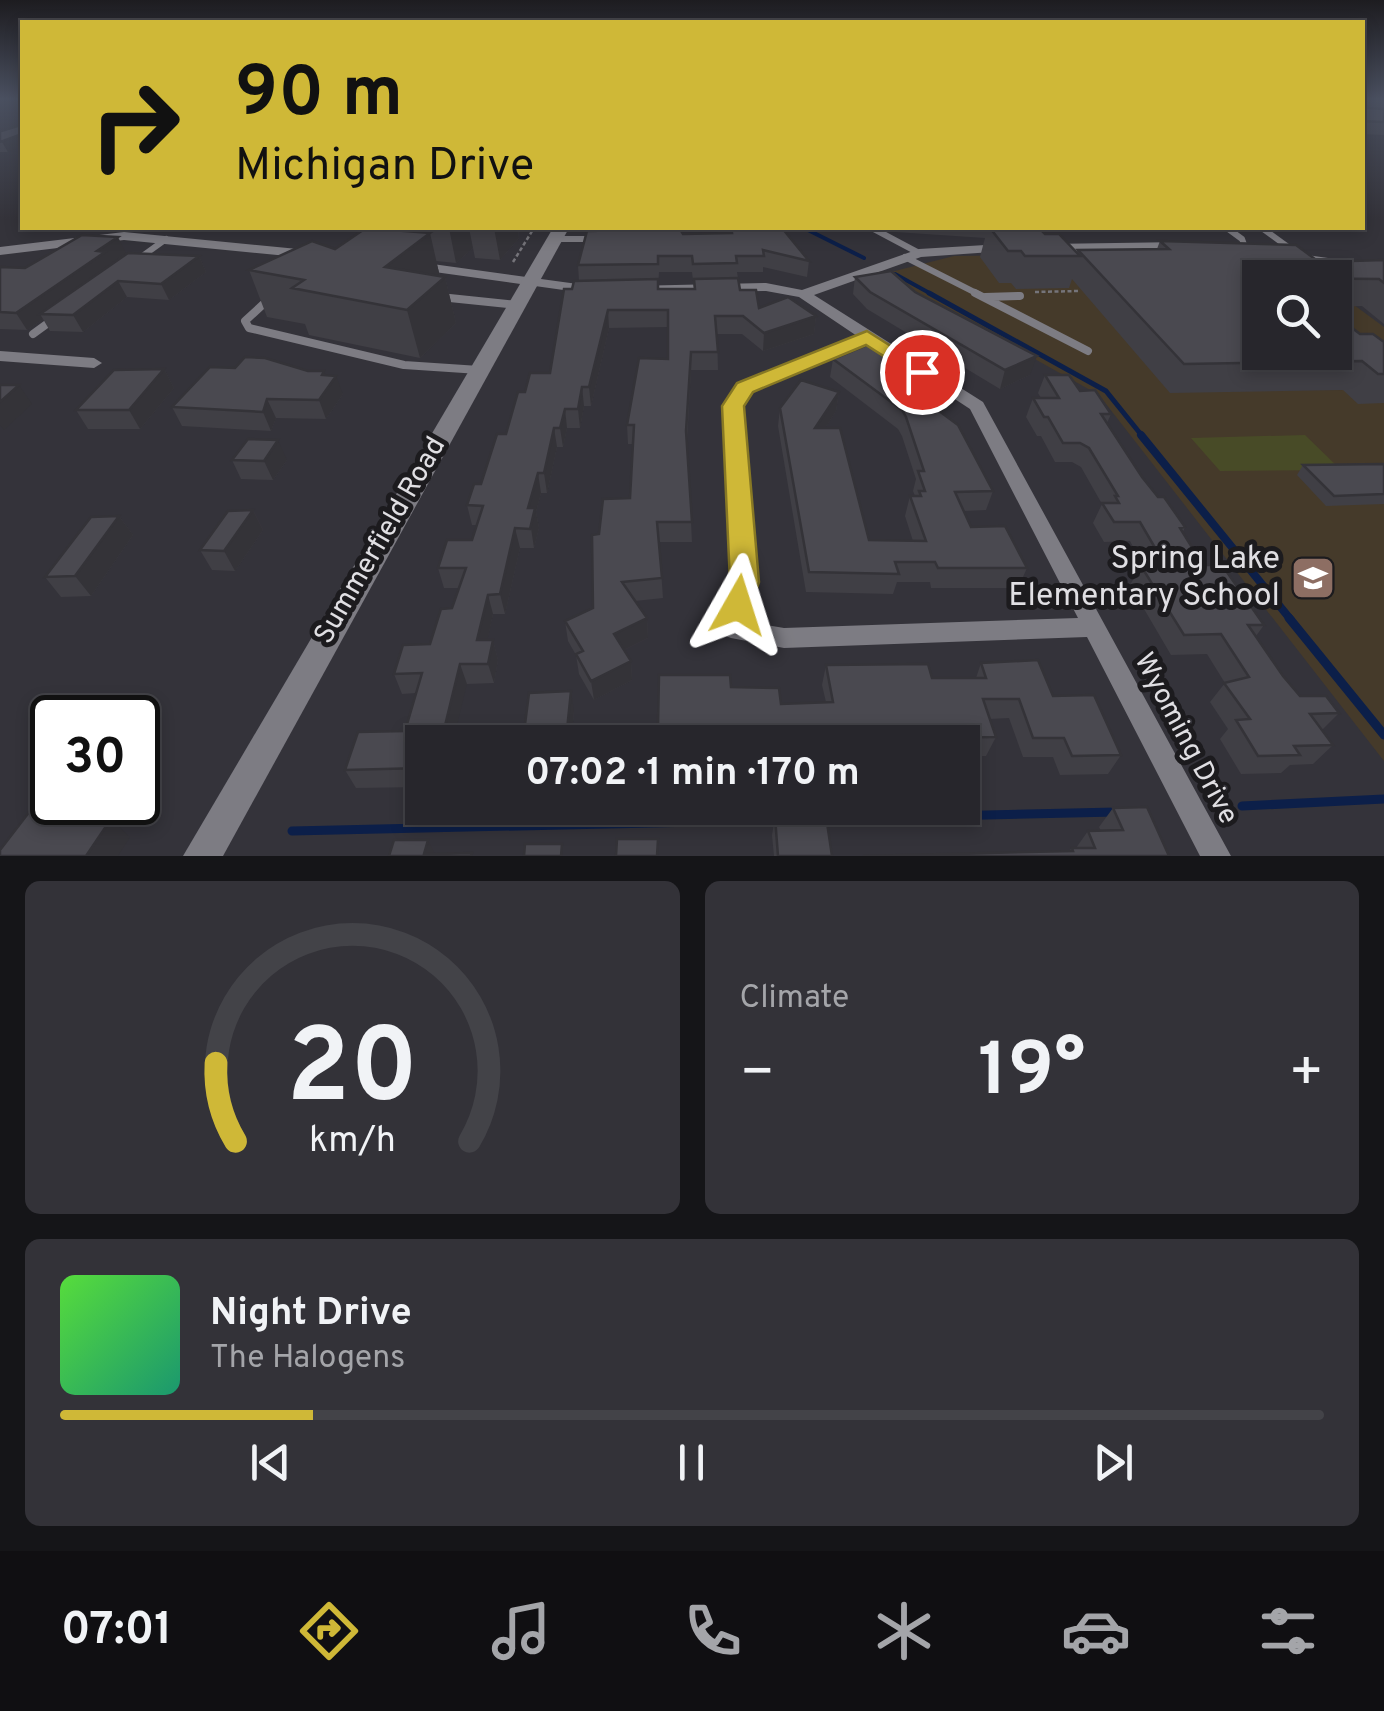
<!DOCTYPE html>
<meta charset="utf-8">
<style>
:root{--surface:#27262c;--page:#333238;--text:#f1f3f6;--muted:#a4a5a9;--line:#434348;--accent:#cfb837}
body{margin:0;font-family:Overpass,sans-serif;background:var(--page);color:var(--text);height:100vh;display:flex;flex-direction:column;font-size:38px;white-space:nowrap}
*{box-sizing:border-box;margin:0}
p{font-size:32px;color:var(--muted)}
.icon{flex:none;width:55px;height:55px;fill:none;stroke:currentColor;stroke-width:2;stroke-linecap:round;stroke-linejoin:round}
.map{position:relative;height:856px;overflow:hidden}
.sheet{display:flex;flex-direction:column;gap:25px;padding:25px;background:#151518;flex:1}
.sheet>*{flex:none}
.hud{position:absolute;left:20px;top:20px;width:1345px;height:210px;border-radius:0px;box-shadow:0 5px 15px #0003,0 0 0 2px var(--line);background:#cfb837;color:#111;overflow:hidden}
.tools{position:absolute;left:1242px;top:260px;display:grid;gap:20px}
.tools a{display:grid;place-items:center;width:110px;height:110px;border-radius:0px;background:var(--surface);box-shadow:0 5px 15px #0003,0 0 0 2px var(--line);font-size:50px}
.speed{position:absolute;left:30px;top:695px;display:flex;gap:20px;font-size:50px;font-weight:700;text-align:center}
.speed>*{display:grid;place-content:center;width:130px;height:130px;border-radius:50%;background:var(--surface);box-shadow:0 5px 15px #0003,0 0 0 2px var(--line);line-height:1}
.speed .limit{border:5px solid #111;border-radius:15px;background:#fff;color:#111}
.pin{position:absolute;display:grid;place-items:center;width:85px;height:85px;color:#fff;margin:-42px;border:5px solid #fff;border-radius:50%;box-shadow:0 2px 10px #0007}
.me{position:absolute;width:110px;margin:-55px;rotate:6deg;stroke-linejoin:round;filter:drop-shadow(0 0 8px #0008)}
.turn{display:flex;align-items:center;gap:35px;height:210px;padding:0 50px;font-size:45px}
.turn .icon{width:130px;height:130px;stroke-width:2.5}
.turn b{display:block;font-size:70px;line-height:85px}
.big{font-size:75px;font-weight:700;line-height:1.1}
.sheet .card{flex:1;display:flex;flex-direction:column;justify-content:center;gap:15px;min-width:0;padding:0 35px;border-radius:15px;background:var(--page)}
.sheet .dial{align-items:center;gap:0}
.dial svg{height:260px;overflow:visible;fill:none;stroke:var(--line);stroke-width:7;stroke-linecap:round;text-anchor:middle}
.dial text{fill:var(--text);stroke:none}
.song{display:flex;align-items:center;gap:30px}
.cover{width:120px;height:120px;border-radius:15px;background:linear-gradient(135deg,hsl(110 70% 55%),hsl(160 70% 35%))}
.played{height:10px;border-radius:5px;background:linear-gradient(90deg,var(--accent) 20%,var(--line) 20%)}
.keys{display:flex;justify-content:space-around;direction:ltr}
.heat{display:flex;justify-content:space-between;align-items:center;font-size:55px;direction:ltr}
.sheet .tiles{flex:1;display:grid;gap:25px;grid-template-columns:1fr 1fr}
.card:last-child{grid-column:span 2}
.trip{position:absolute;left:405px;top:725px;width:575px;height:100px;border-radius:0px;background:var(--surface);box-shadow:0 5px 15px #0003,0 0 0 2px var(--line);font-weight:700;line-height:100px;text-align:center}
.dock{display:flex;height:160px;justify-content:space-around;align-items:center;background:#100f12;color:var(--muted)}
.dock .icon{width:70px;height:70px}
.dock .selected{color:var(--accent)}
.dock b{font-size:45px;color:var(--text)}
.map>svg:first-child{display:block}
.education{fill:#453a2a}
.green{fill:#484b27}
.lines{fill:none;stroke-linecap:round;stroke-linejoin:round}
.stream-far3{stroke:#0c1f49;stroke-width:4}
.stream-far2{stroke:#0c1f49;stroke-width:5}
.stream-far1{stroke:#0c1f49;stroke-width:8}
.stream{stroke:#0c1f49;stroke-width:9}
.path{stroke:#75747a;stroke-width:2.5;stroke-dasharray:4 2.5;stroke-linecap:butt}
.service-far1{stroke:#7d7c83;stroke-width:6}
.service{stroke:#7d7c83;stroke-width:8}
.minor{fill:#7d7c83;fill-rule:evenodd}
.tertiary{fill:#7d7c83;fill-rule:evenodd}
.wall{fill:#403f45;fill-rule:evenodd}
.shaded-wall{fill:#343338}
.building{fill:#4a4950;stroke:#343338;stroke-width:2.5}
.route{fill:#cfb837;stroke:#877824;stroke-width:2.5}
.labels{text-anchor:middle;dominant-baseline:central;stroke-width:10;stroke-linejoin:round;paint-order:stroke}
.street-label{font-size:28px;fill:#e0dfe3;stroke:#1c1b1e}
.near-poi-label{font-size:32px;fill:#e0dfe3;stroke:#1c1b1e;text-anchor:end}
</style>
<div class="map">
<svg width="1384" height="856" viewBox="0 0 1384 856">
<rect width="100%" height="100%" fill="#34333a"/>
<path class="education" d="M 1202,253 L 1260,278 L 1260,352 L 1335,352 L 1335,291 L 1384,327 L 1384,761 L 1099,395 L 883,274 L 954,256 Z"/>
<path class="green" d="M 1305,435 L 1341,470 L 1220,471 L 1191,438 Z"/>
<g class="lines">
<path class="stream-far3" d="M 804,228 L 864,258
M 895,274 L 933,295"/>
<path class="stream-far2" d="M 929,293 L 1106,391 L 1143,437"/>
<path class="stream-far1" d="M 1141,435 L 1291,620"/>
<path class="stream" d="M 1289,618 L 1384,735
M 1242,806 L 1384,799
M 818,819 L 1116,812
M 292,831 L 781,820"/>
<path class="path" d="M 513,262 L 534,228
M 1035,292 L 1079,291"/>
<path class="service-far1" d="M 872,228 L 919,253
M 1227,228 L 1242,239 L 1246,250
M 1262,228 L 1292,250
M 555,239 L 594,239
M 905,257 L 980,295
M 137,260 L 166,239"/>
<path class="service" d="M 975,293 L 1088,351
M 271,297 L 245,321 L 249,328 L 404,365 L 479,370
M 440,297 L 517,305
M 985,297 L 1020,296
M 33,334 L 55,318"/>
<path class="minor" d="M 124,232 L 308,250 L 314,254 L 308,258 L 124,240 L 0,255 L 0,247 Z
M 1182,242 L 1188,246 L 1186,249 L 1048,252 L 1042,248 L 1048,244 Z
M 1002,244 L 1008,248 L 1006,251 L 921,257 L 814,295 L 983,402 L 1231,856 L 1200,856 L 1087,637 L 784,648 L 731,638 L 723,635 L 719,628 L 733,582 L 725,406 L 739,385 L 857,336 L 799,297 L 766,291 L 636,293 L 631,292 L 631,286 L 766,283 L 802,290 L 919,249 ZM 868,342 L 970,409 L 1078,618 L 784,628 L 744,621 L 755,582 L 741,406 L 751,391 Z
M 1293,253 L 1384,266 L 1384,274 L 1289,260 L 1289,254 Z
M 418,262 L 585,285 L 592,289 L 585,293 L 413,269 L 413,263 Z
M 0,351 L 94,358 L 102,363 L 94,368 L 0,361 Z"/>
<path class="tertiary" d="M 553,228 L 569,228 L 223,856 L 183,856 Z"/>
</g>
<path class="wall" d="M 1362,99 L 1384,99 L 1384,135 L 1362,134 Z
M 0,130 L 1,131 L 8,152 L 0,152 Z
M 380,228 L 518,228 L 519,238 L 500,260 L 475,258 L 473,248 L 456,263 L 436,261 L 440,276 L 445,277 L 456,323 L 420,358 L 309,335 L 305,324 L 267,317 L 249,270 L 335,249 Z
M 611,228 L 672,228 L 672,229 L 683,234 L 727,233 L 720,231 L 718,228 L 782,228 L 809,261 L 807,277 L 763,267 L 763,272 L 737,272 L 740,290 L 759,308 L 816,316 L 814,334 L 763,351 L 742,334 L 717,334 L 718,370 L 691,370 L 687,441 L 692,542 L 659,542 L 663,598 L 635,601 L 647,618 L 648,638 L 624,650 L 631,661 L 632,680 L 594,700 L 579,674 L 576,655 L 568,641 L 565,621 L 593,608 L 599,534 L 630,498 L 633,444 L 628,444 L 627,425 L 668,359 L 668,327 L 609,328 L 591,406 L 584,406 L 580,428 L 567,428 L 563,447 L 557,447 L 547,493 L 541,493 L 536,512 L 539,528 L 534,548 L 520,548 L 505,614 L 493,614 L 487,640 L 493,640 L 498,660 L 494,683 L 467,684 L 422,742 L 422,787 L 356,788 L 345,770 L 405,731 L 416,693 L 402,694 L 394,674 L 430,644 L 452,608 L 459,588 L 444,588 L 438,568 L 472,540 L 476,525 L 472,525 L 467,505 L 481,484 L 525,392 L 550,373 L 572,289 L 579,281 L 578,265 L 612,230 ZM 659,272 L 692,272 L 694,289 L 658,289 Z
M 893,228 L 1039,228 L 1045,234 L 1077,253 L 1078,250 L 1157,249 L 1160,241 L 1319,262 L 1384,260 L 1384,324 L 1362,306 L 1335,307 L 1335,278 L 1260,278 L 1360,334 L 1384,342 L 1384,403 L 1358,404 L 1343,390 L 1170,393 L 1072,279 L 1069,288 L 1016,289 L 1011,283 L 999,283 L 980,257 L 985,238 L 895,232 Z
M 126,253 L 112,265 L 199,256 L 206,272 L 169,300 L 127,297 L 83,332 L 50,331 L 43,319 L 27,330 L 0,329 L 0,267 L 25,268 Z
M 855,277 L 915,292 L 1030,375 L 1000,389 L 867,309 L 853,294 Z
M 833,359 L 929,385 L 928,389 L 936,409 L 993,491 L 986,510 L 964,511 L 971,527 L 1027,568 L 1018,588 L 931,588 L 930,582 L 897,582 L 893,594 L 806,592 L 778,426 L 780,408 L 839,392 L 836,411 L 825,428 L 869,540 L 913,541 L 905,516 L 910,496 L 915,496 L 913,491 L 916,479 L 902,436 L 898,429 L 830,377 Z
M 164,369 L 174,388 L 140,429 L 88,429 L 76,410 Z
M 326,375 L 343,394 L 326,419 L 276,418 L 271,431 L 182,426 L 172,407 Z
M 1045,375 L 1080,391 L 1111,414 L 1107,423 L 1142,477 L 1185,527 L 1183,532 L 1203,565 L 1264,625 L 1256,636 L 1283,676 L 1300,696 L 1339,713 L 1322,730 L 1333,745 L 1313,764 L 1290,765 L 1281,773 L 1241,774 L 1220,739 L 1228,729 L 1210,702 L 1225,683 L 1207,654 L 1171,655 L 1130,585 L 1141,566 L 1143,566 L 1130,541 L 1104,542 L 1093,523 L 1102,504 L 1081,467 L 1072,462 L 1055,462 L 1041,436 L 1037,436 L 1026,417 L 1033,398 L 1041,398 L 1038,393 Z
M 232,460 L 287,460 L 273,480 L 241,479 Z
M 1384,464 L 1384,504 L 1326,506 L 1297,475 L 1303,465 Z
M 253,510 L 263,530 L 235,571 L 212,570 L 200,550 Z
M 119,516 L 133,535 L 91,596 L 61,597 L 45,577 Z
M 981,663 L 1053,696 L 1121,755 L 1108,774 L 1060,775 L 1053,757 L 1023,757 L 1009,718 L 989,719 L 996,737 L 986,756 L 962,756 L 962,742 L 659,742 L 658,726 L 731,687 L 781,704 L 826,702 L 822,685 L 826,665 L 932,678 L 976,678 Z
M 574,711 L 571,742 L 527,742 L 524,732 Z
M 1113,808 L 1169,856 L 1069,851 L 1072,848 L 1076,848 L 1088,831 L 1101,831 L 1099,827 Z
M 775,817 L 832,856 L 774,856 L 772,835 Z"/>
<path class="shaded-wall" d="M 22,134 L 22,147 L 8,152 L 2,142 Z
M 449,228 L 469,228 L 473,248 L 456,263 Z
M 494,228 L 518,228 L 519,238 L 500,260 Z
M 430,233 L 440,277 L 385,267 Z
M 118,237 L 126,253 L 111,264 L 113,268 L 40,314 L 43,319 L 27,330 L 16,313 Z
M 199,256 L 206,272 L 169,300 L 161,284 Z
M 445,277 L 456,323 L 420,358 L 407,310 Z
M 118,281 L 127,297 L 83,332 L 73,315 Z
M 608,310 L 609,328 L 591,406 L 589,387 Z
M 816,316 L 814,334 L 763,351 L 764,333 Z
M 1037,356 L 1030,375 L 1000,389 L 1005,370 Z
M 164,369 L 174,388 L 140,429 L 129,410 Z
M 324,371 L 330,385 L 336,376 L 343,394 L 326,419 L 319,400 L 322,375 Z
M 19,385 L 32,404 L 4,430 L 0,425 L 0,402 Z
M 582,387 L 584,406 L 580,428 L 578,409 Z
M 839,392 L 836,411 L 813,447 L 815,428 Z
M 939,397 L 935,416 L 927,402 Z
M 267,399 L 276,418 L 271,431 L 263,412 Z
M 565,409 L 567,428 L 563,447 L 560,428 Z
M 554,428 L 557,447 L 547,493 L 544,473 Z
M 278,440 L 287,460 L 273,480 L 264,461 Z
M 538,473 L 541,493 L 536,512 L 539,528 L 534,548 L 528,508 Z
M 253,510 L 263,530 L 235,571 L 224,551 Z
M 119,516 L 133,535 L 91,596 L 75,576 Z
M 515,528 L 520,548 L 505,614 L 500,594 Z
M 488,595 L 493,614 L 483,660 L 477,640 Z
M 647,618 L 648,638 L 616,654 L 614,634 Z
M 493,640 L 498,660 L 494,683 L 488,664 Z
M 631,661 L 632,680 L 594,700 L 591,681 Z
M 460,664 L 467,684 L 453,742 L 441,742 Z
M 571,691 L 574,711 L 571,742 L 570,742 L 567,730 Z
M 111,819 L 130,837 L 118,856 L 86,856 Z
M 428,840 L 436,856 L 424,854 Z"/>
<path class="building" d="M 1362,99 L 1366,99 L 1368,108 L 1384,109 L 1384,122 L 1362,121 Z
M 21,125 L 22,125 L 22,134 L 0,142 L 0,130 L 1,131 Z
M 366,228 L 430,233 L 385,267 L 445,277 L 407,310 L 292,288 L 304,280 L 249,270 L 312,241 L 335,249 Z
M 731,228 L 782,228 L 809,261 L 763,250 L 764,256 L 736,256 L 737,263 L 693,264 L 692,256 L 658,256 L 658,264 L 578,265 L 587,231 L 680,229 L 683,234 L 732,233 Z
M 990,228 L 1039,228 L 1045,234 L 1059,234 L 1080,256 L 1025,256 L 1021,251 L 1008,251 Z
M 82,235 L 118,237 L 97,251 L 105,252 L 16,313 L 0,312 L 0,267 L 25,268 Z
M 1160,241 L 1296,245 L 1319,262 L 1384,260 L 1384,283 L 1379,279 L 1260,278 L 1260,352 L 1335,352 L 1335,315 L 1360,334 L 1373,334 L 1384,342 L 1384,374 L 1378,374 L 1362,361 L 1184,364 L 1078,250 L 1169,249 Z
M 128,253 L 199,256 L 161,284 L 118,281 L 73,315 L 40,314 Z
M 891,271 L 915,292 L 1037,356 L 1005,370 L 870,292 L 855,277 Z
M 738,278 L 740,290 L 756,290 L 759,308 L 788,297 L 816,316 L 764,333 L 743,316 L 715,316 L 718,352 L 691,352 L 686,431 L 692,522 L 657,522 L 662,578 L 622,582 L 647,618 L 614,634 L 631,661 L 591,681 L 576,654 L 583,651 L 565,621 L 593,608 L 592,535 L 599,534 L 603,499 L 630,498 L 634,425 L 627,425 L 639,358 L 668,359 L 668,310 L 608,310 L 589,387 L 582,387 L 578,409 L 565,409 L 560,428 L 554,428 L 544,473 L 538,473 L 528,508 L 535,508 L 530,529 L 515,528 L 500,594 L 488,595 L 477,640 L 493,640 L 488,664 L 460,664 L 441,742 L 422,742 L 422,768 L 345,770 L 358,732 L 405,731 L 422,673 L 394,674 L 403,645 L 430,644 L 441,609 L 452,608 L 466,568 L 438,568 L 447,540 L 472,540 L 483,506 L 467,505 L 474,484 L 481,484 L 497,434 L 506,434 L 518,392 L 525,392 L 530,373 L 550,373 L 564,289 L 572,289 L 574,281 L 658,279 L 658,289 L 695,289 L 694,279 Z
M 869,344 L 929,385 L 924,387 L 939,397 L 927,402 L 958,425 L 993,491 L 955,492 L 971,527 L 1005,526 L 1027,568 L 938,568 L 935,562 L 895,562 L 899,574 L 809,572 L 780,408 L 801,380 L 839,392 L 815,428 L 840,428 L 869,540 L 926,541 L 910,496 L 921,496 L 919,491 L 925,491 L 918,471 L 924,471 L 906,417 L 902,410 L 833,359 Z
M 245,357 L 265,358 L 308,371 L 324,371 L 322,375 L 336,376 L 319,400 L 267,399 L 263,412 L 172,407 L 210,367 L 235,368 Z
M 164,369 L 129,410 L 76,410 L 114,370 Z
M 1045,375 L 1069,375 L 1080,391 L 1095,390 L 1111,414 L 1101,414 L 1142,477 L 1158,497 L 1164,497 L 1185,527 L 1180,528 L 1203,565 L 1222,565 L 1264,625 L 1248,625 L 1283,676 L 1300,696 L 1326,696 L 1339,713 L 1310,714 L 1333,745 L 1294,746 L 1300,755 L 1258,756 L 1236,720 L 1250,719 L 1224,683 L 1249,677 L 1221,634 L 1184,635 L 1141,566 L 1162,566 L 1157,558 L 1161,558 L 1140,522 L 1114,522 L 1102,503 L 1119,503 L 1115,496 L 1118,496 L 1089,448 L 1080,443 L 1063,443 L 1048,417 L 1044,417 L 1033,398 L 1059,398 Z
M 0,385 L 19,385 L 0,402 Z
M 248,439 L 278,440 L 264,461 L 232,460 Z
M 1384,464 L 1384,494 L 1334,496 L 1303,465 Z
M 253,510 L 224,551 L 200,550 L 228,511 Z
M 119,516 L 75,576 L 45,577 L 91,517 Z
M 1038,660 L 1053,696 L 1094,695 L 1121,755 L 1072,756 L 1064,738 L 1033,738 L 1019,699 L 983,699 L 996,737 L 910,738 L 909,733 L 785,738 L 785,742 L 695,742 L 695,726 L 658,726 L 659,675 L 730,675 L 731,687 L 779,688 L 781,704 L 833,702 L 826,665 L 928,664 L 932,678 L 986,678 L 981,663 Z
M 571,691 L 567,730 L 524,732 L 529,693 Z
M 1147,807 L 1169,856 L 863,856 L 1073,851 L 1072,848 L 1095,848 L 1088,831 L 1123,830 L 1113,808 Z
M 30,811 L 111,819 L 86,856 L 0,856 L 0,850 Z
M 826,816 L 832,856 L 778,856 L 775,817 Z
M 617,839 L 658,839 L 657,856 L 616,856 Z
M 394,840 L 428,840 L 424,854 L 472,853 L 471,856 L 389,856 Z
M 525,844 L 562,844 L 561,856 L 524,856 Z"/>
<linearGradient id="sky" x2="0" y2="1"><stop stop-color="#1d1c20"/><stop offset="0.45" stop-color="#4a5060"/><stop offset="1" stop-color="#4a5060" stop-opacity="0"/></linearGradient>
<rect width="1384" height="219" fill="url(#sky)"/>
<path class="route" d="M 867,331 L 932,372 L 922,378 L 915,376 L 866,345 L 753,392 L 744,406 L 759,582 L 748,614 L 738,617 L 728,614 L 723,605 L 730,582 L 722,406 L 737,383 Z"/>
<defs>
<symbol id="school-square" viewBox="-11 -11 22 22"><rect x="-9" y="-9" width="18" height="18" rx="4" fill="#8d6e63" stroke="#1c1b1e"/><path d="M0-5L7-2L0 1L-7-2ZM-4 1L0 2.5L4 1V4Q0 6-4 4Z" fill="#fff"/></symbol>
</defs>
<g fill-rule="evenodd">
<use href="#school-square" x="1288" y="553" width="50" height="50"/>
</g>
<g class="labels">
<g class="street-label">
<text transform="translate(381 541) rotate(-60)">Summerfield Road</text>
<text transform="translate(1185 739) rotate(62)">Wyoming Drive</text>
</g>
<g class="near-poi-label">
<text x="1280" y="560">Spring Lake<tspan x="1280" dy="37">Elementary School</tspan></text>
</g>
</g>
</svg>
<div class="tools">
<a><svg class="icon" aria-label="search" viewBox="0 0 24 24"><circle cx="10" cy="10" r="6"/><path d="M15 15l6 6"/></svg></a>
</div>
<div class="speed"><div class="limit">30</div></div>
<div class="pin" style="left:922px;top:372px;background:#d93025"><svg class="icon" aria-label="arrive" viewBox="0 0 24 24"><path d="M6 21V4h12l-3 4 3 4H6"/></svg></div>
<svg class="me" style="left:738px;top:605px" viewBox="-20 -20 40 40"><path d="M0-17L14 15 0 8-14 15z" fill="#cfb837" stroke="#fff" stroke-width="4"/></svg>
<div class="trip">07:02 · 1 min · 170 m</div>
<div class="hud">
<div class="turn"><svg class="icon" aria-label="right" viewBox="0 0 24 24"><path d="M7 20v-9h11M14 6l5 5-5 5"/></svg><div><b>90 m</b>Michigan Drive</div></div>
</div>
</div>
<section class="sheet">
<div class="tiles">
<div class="card dial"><svg viewBox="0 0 100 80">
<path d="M14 69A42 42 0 1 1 86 69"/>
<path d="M14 69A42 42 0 0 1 8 45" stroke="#cfb837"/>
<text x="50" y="56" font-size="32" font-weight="700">20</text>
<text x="50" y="72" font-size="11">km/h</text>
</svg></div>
<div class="card"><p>Climate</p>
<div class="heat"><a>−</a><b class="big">19°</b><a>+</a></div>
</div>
<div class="card">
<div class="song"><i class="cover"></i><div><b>Night Drive</b><p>The Halogens</p></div></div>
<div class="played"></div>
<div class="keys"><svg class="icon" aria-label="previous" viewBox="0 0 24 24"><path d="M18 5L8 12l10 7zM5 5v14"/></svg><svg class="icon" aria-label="pause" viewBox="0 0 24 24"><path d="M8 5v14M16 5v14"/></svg><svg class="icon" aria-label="next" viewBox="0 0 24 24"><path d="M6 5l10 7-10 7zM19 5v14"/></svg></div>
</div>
</div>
</section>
<nav class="dock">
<b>07:01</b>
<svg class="icon selected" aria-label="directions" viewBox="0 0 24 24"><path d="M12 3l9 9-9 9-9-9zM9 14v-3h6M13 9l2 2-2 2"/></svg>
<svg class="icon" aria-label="music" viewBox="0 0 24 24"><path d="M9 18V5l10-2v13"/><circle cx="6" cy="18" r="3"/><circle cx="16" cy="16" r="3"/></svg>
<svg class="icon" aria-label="phone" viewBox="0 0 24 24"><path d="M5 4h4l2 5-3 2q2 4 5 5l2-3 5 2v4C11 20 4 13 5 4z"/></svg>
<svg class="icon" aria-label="climate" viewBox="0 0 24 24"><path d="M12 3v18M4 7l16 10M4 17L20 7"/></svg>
<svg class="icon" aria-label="car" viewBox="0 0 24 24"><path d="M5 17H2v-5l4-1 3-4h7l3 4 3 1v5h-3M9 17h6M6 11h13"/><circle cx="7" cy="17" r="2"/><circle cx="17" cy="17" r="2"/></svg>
<svg class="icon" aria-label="filters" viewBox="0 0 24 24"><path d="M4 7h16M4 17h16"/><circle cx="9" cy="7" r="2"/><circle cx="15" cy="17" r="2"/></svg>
</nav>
